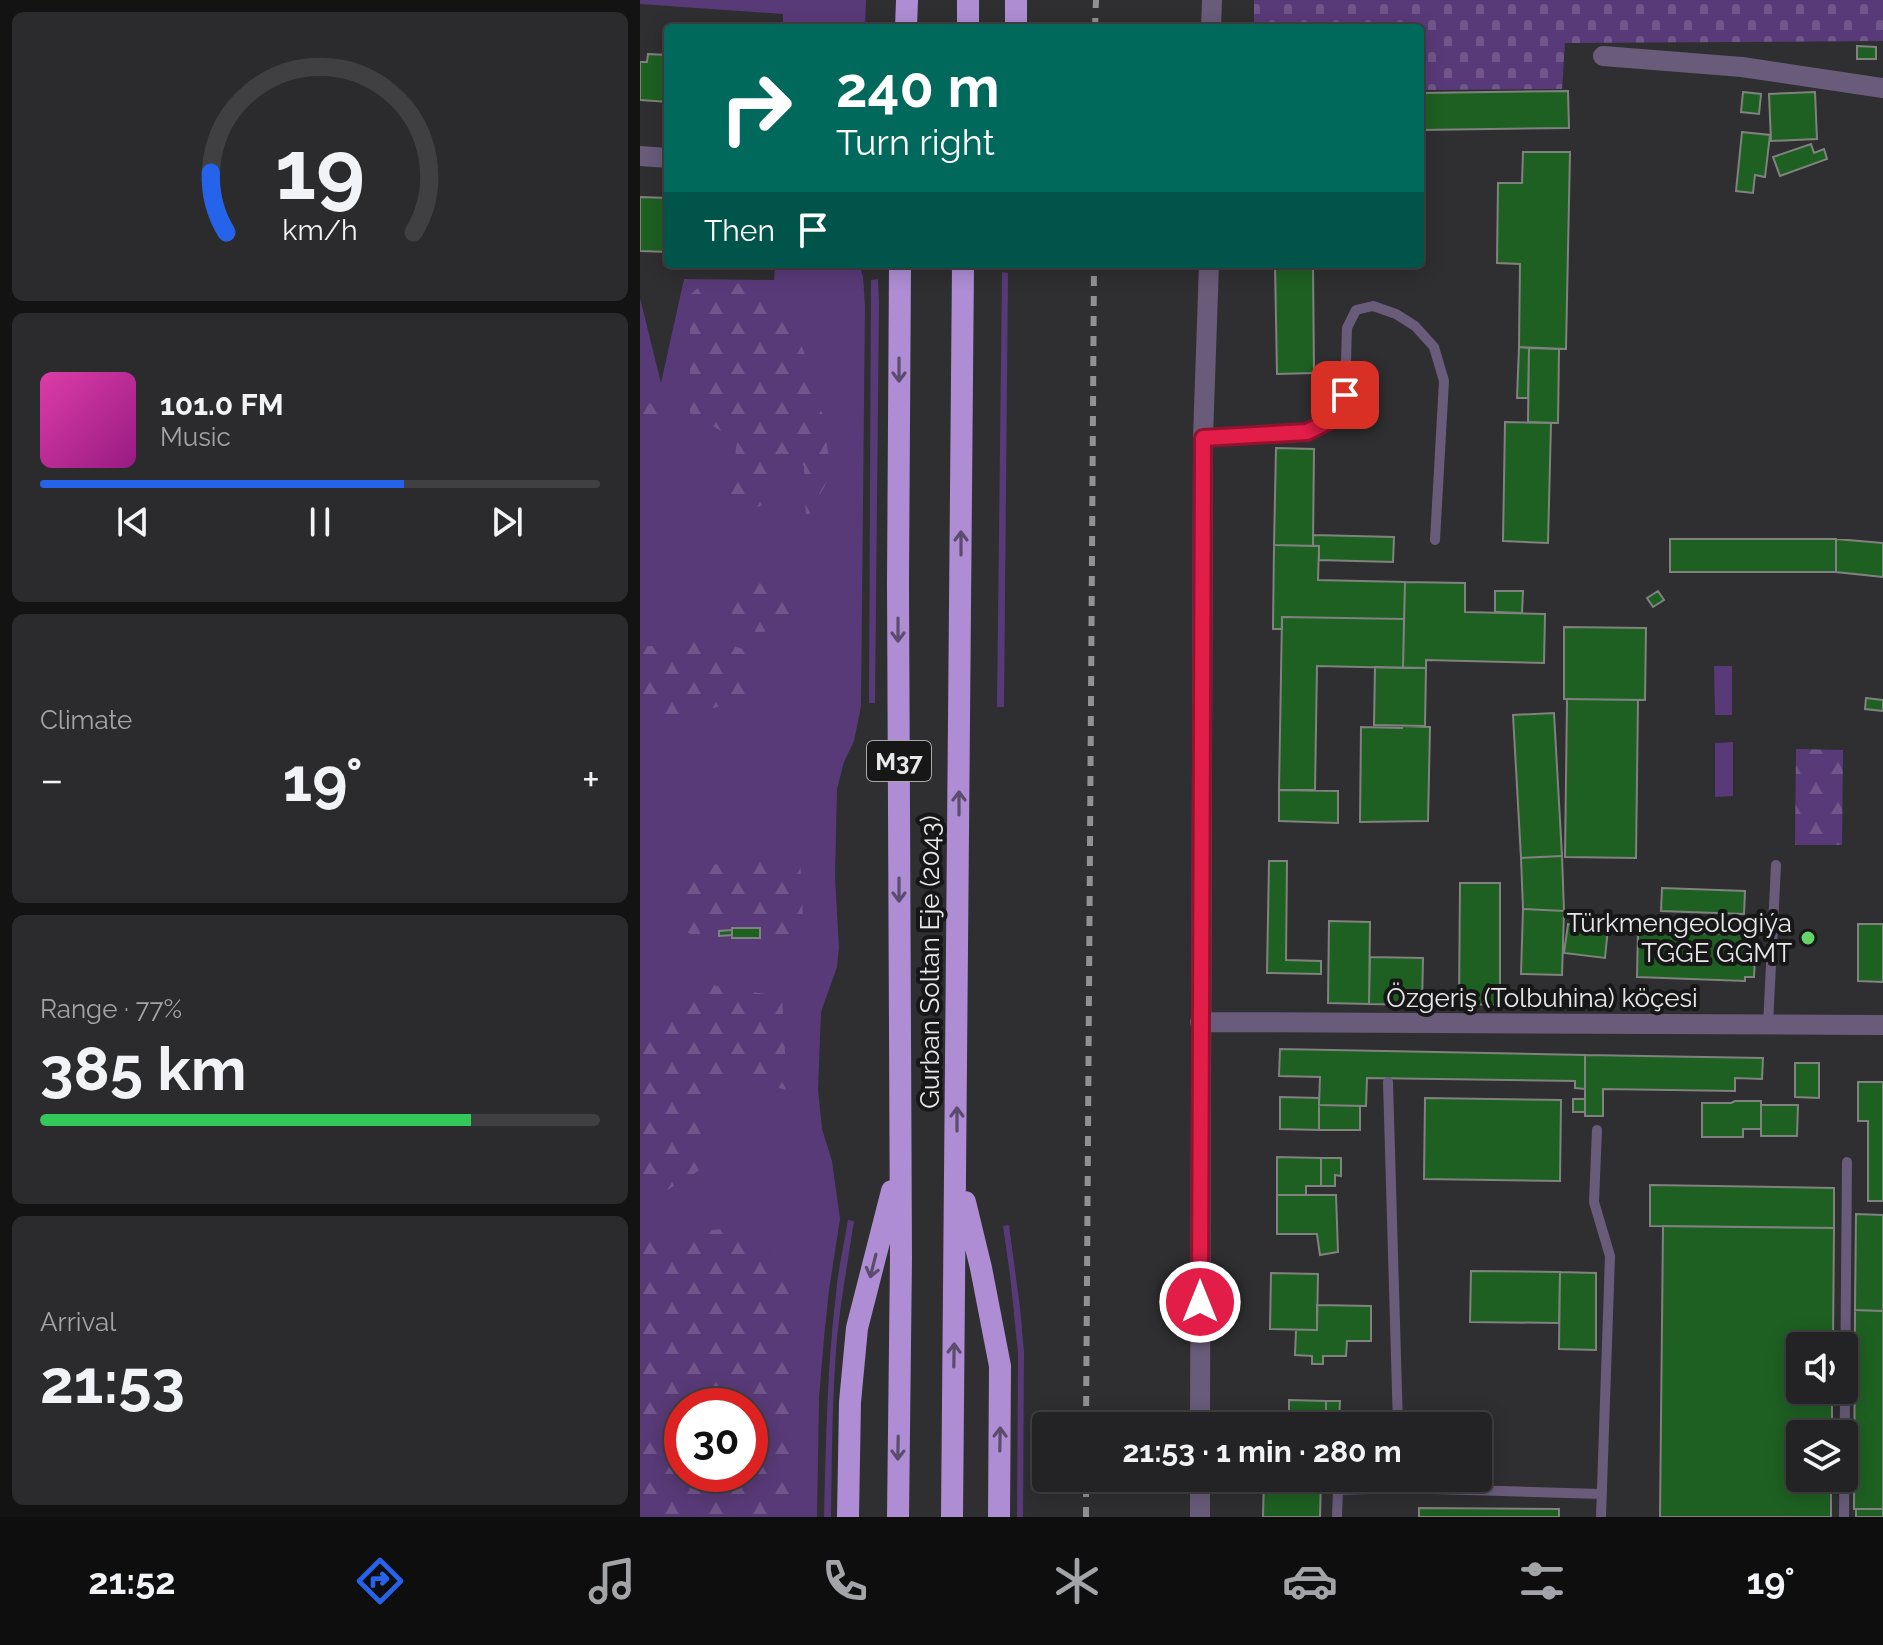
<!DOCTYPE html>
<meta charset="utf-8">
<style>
:root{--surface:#232225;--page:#2b2a2d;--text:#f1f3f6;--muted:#a3a4a7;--line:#403f42;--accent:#2563eb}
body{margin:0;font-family:Raleway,sans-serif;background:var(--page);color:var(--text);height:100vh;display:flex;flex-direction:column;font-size:30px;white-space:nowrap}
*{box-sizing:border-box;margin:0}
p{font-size:26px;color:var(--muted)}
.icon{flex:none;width:44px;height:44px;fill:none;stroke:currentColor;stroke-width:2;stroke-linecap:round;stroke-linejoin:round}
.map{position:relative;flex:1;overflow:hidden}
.sheet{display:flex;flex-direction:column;gap:12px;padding:12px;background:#131314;width:640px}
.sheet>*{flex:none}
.guide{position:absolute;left:24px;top:24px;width:760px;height:244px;border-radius:8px;box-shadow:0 4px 20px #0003,0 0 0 2px var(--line);background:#00695c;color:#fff;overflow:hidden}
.fabs{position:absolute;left:1146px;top:1332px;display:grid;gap:16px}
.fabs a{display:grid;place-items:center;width:72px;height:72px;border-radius:8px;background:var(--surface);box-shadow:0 4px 20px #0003,0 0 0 2px var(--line);font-size:40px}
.speed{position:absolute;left:24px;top:1388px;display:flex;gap:16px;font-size:40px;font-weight:700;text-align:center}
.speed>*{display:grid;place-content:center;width:104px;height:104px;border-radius:50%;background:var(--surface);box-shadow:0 4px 20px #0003,0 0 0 2px var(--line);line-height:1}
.speed .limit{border:12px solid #d22;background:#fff;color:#111}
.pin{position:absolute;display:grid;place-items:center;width:68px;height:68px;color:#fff;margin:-34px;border-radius:16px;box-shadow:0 4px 12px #0006}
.me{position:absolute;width:88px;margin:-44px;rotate:0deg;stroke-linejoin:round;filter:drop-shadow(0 0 6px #0008)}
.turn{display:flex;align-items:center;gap:28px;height:168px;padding:0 40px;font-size:36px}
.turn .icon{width:104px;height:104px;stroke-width:2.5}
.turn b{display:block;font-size:56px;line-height:68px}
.then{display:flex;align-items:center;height:76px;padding:0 40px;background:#0003;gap:16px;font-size:30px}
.big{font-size:60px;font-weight:700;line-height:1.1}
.sheet .widget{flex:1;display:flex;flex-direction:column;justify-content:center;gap:12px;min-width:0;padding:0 28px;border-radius:12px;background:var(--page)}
.sheet .dial{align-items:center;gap:0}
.dial svg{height:208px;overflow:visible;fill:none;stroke:var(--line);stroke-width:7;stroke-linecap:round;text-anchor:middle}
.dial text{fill:var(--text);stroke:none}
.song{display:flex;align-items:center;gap:24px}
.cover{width:96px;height:96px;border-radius:12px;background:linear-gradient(135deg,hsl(320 70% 55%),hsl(310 70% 35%))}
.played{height:8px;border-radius:4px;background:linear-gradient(90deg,var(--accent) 65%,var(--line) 65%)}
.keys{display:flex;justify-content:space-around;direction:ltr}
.heat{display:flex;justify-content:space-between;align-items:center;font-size:44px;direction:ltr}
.charge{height:12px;border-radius:6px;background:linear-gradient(90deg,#34c759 77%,var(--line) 0)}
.trip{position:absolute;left:392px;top:1412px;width:460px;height:80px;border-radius:8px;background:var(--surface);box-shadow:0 4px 20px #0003,0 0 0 2px var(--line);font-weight:700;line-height:80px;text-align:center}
.menu{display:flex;height:128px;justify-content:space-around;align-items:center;background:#0e0e0f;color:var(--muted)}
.menu .icon{width:56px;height:56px}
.menu .current{color:var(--accent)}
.menu b{font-size:36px;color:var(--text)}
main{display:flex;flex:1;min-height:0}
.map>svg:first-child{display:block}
.grass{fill:#593a78;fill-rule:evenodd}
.forest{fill:url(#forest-firs);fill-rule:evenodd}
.cemetery{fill:url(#cemetery-stones)}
.building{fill:#1e6022;stroke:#80827f;stroke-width:2}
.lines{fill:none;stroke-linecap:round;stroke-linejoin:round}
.service{stroke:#695b7a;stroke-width:10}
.minor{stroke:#695b7a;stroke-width:20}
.trunk{stroke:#ae8dd4;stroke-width:22}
.rail{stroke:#919093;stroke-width:6;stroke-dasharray:10 10;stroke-linecap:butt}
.oneway{stroke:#5b4c6d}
.route-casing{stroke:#92132f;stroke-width:20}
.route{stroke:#e11d48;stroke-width:14}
.poi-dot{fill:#64d468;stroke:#171718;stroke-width:3}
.labels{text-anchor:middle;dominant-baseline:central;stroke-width:8;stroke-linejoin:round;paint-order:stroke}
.shield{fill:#171718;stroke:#a9a9aa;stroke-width:2}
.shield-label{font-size:24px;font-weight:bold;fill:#e8e7e9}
.poi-label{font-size:26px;fill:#e8e7e9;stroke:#171718;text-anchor:end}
.street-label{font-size:26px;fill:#e8e7e9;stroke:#171718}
</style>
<main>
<section class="sheet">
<div class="widget dial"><svg viewBox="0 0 100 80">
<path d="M14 69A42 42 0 1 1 86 69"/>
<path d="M14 69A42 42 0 0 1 8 46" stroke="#2563eb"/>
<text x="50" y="56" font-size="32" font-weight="700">19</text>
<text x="50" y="72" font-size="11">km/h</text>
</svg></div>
<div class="widget">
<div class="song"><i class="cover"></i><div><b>101.0 FM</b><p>Music</p></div></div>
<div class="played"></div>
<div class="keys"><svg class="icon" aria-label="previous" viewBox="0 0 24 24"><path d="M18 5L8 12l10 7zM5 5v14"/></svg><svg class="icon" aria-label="pause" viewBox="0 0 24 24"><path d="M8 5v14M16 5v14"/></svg><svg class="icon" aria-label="next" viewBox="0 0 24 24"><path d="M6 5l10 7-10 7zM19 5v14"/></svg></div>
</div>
<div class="widget"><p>Climate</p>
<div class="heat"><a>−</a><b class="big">19°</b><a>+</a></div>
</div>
<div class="widget"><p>Range · 77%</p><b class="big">385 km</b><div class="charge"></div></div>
<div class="widget"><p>Arrival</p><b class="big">21:53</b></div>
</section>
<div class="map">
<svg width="1243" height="1517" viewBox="0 0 1243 1517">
<defs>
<pattern id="forest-firs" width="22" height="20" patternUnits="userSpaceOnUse" patternTransform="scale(2)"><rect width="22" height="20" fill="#593a78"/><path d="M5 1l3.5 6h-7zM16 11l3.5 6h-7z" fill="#71568b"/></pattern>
<pattern id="cemetery-stones" width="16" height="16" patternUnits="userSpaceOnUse" patternTransform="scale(2)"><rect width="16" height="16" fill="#593a78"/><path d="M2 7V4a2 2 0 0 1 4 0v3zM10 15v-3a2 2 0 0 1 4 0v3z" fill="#71568b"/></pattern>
</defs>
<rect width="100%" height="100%" fill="#2f2e31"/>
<path class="grass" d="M 0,0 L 226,0 L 225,28 L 143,28 L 143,14 L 0,4 Z
M 135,264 L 219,264 L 223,277 L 225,305 L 221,706 L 214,741 L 204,762 L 197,789 L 195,877 L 199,947 L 197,967 L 181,1012 L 178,1089 L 182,1129 L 192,1161 L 200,1219 L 189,1290 L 184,1338 L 179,1398 L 177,1517 L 0,1517 L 0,298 L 21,383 L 44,279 L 134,280 ZM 42,1406 L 110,1406 L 110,1474 L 42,1474 Z
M 362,272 L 368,273 L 364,707 L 357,707 Z
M 238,279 L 239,302 L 235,703 L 229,703 L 231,280 Z
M 1074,666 L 1092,666 L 1092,715 L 1075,715 Z
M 1093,742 L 1093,796 L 1075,797 L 1075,743 Z
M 208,1220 L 214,1221 C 208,1260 201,1299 197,1338 C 192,1397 192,1457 191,1517 L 184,1517 C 186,1443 187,1368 196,1294 C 198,1269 204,1245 208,1220 Z
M 369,1225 L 380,1308 L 384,1352 L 383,1517 L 377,1517 L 378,1353 L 370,1275 L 363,1226 Z"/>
<path class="forest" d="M 112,283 L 146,305 L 165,355 L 183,416 L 191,474 L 166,520 L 164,466 L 141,453 L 129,503 L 102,512 L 91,494 L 97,440 L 50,413 L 50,295 L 60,286 Z
M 0,397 L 24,412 L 0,420 Z
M 99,581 L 157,588 L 157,631 L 110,632 L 85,606 Z
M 75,640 L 118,654 L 106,700 L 53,713 L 0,720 L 0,647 Z
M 1156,749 L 1203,750 L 1202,845 L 1155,845 Z
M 160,856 L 164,940 L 130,944 L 127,918 L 69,919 L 58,937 L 42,930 L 48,881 L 57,866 Z
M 66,984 L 142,997 L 147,1090 L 88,1076 L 50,1102 L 71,1163 L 0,1207 L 0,1029 Z
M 91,1228 L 147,1260 L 156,1436 L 154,1517 L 0,1517 L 0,1238 ZM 42,1406 L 110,1406 L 110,1474 L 42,1474 Z"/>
<path class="cemetery" d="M 614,0 L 1243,0 L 1243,41 L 925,43 L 922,89 L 780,90 L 780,28 L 614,28 Z"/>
<path class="building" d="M 1217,46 L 1236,47 L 1236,59 L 1217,59 Z
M 8,54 L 28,55 L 28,102 L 0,100 L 0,62 L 7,62 Z
M 928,91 L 929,128 L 780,130 L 780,93 Z
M 1103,92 L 1121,94 L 1119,114 L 1101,112 Z
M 1175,92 L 1177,139 L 1131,141 L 1129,94 Z
M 1102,132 L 1130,135 L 1125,177 L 1115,175 L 1113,193 L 1096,191 Z
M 1171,144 L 1174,153 L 1184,149 L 1187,159 L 1140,176 L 1133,157 Z
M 883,152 L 930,152 L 926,349 L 879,347 L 880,264 L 857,263 L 858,183 L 882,183 Z
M 0,197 L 28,198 L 28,252 L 0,251 Z
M 635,264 L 673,264 L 674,373 L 637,374 Z
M 879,347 L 889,348 L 888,398 L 877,398 Z
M 889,348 L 919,349 L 918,423 L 888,422 Z
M 865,422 L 911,423 L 908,543 L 863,541 Z
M 636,448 L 674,449 L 673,546 L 634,545 Z
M 673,535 L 754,537 L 753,562 L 679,560 L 679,546 L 673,546 Z
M 1030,539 L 1196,539 L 1196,572 L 1030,572 Z
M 1196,539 L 1243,543 L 1243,577 L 1196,572 Z
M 634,545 L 679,546 L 678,580 L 765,582 L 764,619 L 642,617 L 642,629 L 633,629 Z
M 765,582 L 825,583 L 825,612 L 905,614 L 904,663 L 786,660 L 786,668 L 763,668 Z
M 855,591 L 883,591 L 882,613 L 855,612 Z
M 1018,591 L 1024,600 L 1013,607 L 1007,598 Z
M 642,617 L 764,619 L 763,668 L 677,666 L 675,790 L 639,790 Z
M 924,627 L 1006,628 L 1005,700 L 924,699 Z
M 735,667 L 786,668 L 785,726 L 734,725 Z
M 1226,698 L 1243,700 L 1243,711 L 1225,709 Z
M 927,699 L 998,700 L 996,858 L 925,857 Z
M 914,713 L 922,856 L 881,858 L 873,715 Z
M 762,726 L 790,727 L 788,821 L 720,822 L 721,727 L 762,728 Z
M 639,790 L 698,791 L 698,823 L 639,821 Z
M 922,856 L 924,911 L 883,909 L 881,858 Z
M 629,861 L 647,861 L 646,960 L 681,961 L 681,974 L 627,973 Z
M 820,883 L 860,883 L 860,1005 L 819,1004 Z
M 1022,888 L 1105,891 L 1104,914 L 1021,911 Z
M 883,909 L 924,911 L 922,975 L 881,974 Z
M 689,921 L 730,922 L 729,1004 L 688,1003 Z
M 928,924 L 968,928 L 965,958 L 924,953 Z
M 1218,924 L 1243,924 L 1243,982 L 1218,981 Z
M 92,928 L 120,928 L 120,938 L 92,938 Z
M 92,930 L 92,935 L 79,936 L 79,931 Z
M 998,931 L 1116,935 L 1114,977 L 1105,977 L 1105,981 L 997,977 Z
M 730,957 L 783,958 L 782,1005 L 729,1004 Z
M 798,993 L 820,993 L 819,1004 L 798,1004 Z
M 640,1049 L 945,1055 L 945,1089 L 935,1088 L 935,1081 L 727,1078 L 726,1106 L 679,1105 L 680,1077 L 639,1076 Z
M 945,1055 L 1123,1058 L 1122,1079 L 1095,1078 L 1095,1091 L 963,1089 L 963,1116 L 945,1116 Z
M 1155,1063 L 1179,1063 L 1179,1098 L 1155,1097 Z
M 1218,1082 L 1243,1082 L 1243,1201 L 1228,1201 L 1228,1121 L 1218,1121 Z
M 640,1097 L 679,1098 L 679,1130 L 640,1129 Z
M 785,1098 L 921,1100 L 920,1181 L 784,1179 Z
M 933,1099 L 945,1099 L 945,1112 L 933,1112 Z
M 1095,1101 L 1121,1101 L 1121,1129 L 1103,1129 L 1103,1137 L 1062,1137 L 1062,1103 L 1091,1103 Z
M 679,1105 L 720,1106 L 720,1130 L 679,1130 Z
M 1121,1105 L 1158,1105 L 1157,1136 L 1121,1136 Z
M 637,1157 L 681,1158 L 681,1186 L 666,1186 L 666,1195 L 637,1195 Z
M 681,1158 L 701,1158 L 701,1176 L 695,1175 L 695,1186 L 681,1186 Z
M 1010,1185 L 1194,1188 L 1194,1228 L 1010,1226 Z
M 637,1195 L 696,1195 L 698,1252 L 680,1255 L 677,1234 L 637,1234 Z
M 1216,1214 L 1243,1215 L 1243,1311 L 1215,1310 Z
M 1023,1226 L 1194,1228 L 1193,1346 L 1160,1346 L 1160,1390 L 1192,1390 L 1192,1434 L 1160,1434 L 1160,1478 L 1191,1478 L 1191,1517 L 1020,1517 Z
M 831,1271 L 920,1272 L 919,1323 L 830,1322 Z
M 920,1272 L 956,1273 L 956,1350 L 919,1349 Z
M 631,1273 L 678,1274 L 677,1330 L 630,1329 Z
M 677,1305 L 731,1306 L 731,1341 L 707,1341 L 706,1356 L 683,1356 L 683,1364 L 672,1364 L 672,1356 L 655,1355 L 656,1330 L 677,1330 Z
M 1215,1310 L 1243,1311 L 1243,1509 L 1214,1509 Z
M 649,1400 L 686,1401 L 686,1426 L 649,1426 Z
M 686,1401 L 700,1401 L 699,1420 L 686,1420 Z
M 624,1478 L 681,1478 L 680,1517 L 623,1517 Z
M 779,1508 L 919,1509 L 919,1517 L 779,1517 Z
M 1216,1509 L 1243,1509 L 1243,1517 L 1216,1517 Z"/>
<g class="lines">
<path class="service" d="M 563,438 L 667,432 L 689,421 L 705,395 L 707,328 L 716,310 L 733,306 L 756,314 L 775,326 L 794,347 L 804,381 L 795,540
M 1128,1025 L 1136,865
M 748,1082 L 758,1426
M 957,1130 L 954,1202 L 970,1256 L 961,1517
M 760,1488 L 961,1494
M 697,1517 L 698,1490 L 760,1488 L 760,1478
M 1204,1517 L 1207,1162"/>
<path class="minor" d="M 571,28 L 572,0
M 963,56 L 1102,67 L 1243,88
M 0,156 L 28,158
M 560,1022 L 1243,1025
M 560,1426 L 563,438 L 569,264
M 560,1517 L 560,1478"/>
<path class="trunk" d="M 376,0 L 376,28
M 266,28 L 267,0
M 328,28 L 328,0
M 325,1202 L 341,1268 L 360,1366 L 359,1517
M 208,1517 L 210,1402 L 217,1328 L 252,1191
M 258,1517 L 261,1258 L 258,584 L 260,264
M 312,1517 L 323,264"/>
<path class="rail" d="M 455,28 L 456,0
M 446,1426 L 454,264
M 446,1517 L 446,1478"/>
</g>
<defs><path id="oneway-shaft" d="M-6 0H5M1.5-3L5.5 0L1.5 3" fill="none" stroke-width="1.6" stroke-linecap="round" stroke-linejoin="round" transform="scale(2)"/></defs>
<g class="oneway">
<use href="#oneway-shaft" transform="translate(259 370) rotate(90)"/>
<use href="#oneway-shaft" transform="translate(321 543) rotate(-90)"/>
<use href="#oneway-shaft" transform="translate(258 630) rotate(90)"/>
<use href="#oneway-shaft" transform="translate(319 803) rotate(-90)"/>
<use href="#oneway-shaft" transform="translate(259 890) rotate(90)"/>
<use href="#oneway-shaft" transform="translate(317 1119) rotate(-90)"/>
<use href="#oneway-shaft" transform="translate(233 1266) rotate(104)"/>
<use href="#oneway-shaft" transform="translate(314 1355) rotate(-89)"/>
<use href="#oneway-shaft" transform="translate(360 1439) rotate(-89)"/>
<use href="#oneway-shaft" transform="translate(258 1448) rotate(91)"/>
</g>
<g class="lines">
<defs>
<path id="route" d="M 560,1302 L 563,438 L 667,432 L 689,421 L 705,395"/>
</defs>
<use href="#route" class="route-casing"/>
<use href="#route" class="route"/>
</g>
<circle class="poi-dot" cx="1168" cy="938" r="8"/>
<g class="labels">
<rect class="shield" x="227" y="741" width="64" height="40" rx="6"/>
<g class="shield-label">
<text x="259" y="761">M37</text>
</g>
<g class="poi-label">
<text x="1152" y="923">Türkmengeologiýa<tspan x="1152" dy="30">TGGE GGMT</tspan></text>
</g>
<g class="street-label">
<text transform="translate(290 962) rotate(-90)">Gurban Soltan Eje (2043)</text>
<text x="902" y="998">Özgeriş (Tolbuhina) köçesi</text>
</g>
</g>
</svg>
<div class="fabs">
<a><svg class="icon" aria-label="sound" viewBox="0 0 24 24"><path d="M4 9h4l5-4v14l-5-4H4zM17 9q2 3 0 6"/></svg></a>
<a><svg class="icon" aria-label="layers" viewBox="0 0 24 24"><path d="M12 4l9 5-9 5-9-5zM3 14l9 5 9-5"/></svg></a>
</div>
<div class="speed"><div class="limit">30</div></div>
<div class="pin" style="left:705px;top:395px;background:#d93025"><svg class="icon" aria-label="arrive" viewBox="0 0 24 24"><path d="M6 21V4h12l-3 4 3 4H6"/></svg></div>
<svg class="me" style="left:560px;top:1302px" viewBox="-20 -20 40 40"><circle r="17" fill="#e11d48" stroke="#fff" stroke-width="3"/><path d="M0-11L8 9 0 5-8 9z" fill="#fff"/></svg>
<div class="trip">21:53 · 1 min · 280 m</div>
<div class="guide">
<div class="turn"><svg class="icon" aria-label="right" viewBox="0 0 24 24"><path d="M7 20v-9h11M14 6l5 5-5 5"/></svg><div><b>240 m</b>Turn right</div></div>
<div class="then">Then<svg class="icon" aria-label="arrive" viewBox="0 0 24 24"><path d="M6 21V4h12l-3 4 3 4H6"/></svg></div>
</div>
</div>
</main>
<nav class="menu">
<b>21:52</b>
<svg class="icon current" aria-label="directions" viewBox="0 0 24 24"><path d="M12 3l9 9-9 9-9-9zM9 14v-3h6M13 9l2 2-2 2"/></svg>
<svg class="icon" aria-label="music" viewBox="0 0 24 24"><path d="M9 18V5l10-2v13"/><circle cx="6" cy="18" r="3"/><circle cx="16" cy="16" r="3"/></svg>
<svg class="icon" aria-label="phone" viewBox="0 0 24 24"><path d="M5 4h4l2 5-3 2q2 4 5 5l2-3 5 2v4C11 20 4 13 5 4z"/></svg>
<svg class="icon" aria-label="climate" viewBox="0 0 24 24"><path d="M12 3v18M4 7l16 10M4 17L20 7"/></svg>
<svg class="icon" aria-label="car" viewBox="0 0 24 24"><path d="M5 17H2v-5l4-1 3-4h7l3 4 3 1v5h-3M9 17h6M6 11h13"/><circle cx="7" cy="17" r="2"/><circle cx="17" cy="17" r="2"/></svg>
<svg class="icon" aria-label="filters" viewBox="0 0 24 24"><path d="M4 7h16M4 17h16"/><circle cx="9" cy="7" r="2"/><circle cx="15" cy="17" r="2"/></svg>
<b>19°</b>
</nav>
